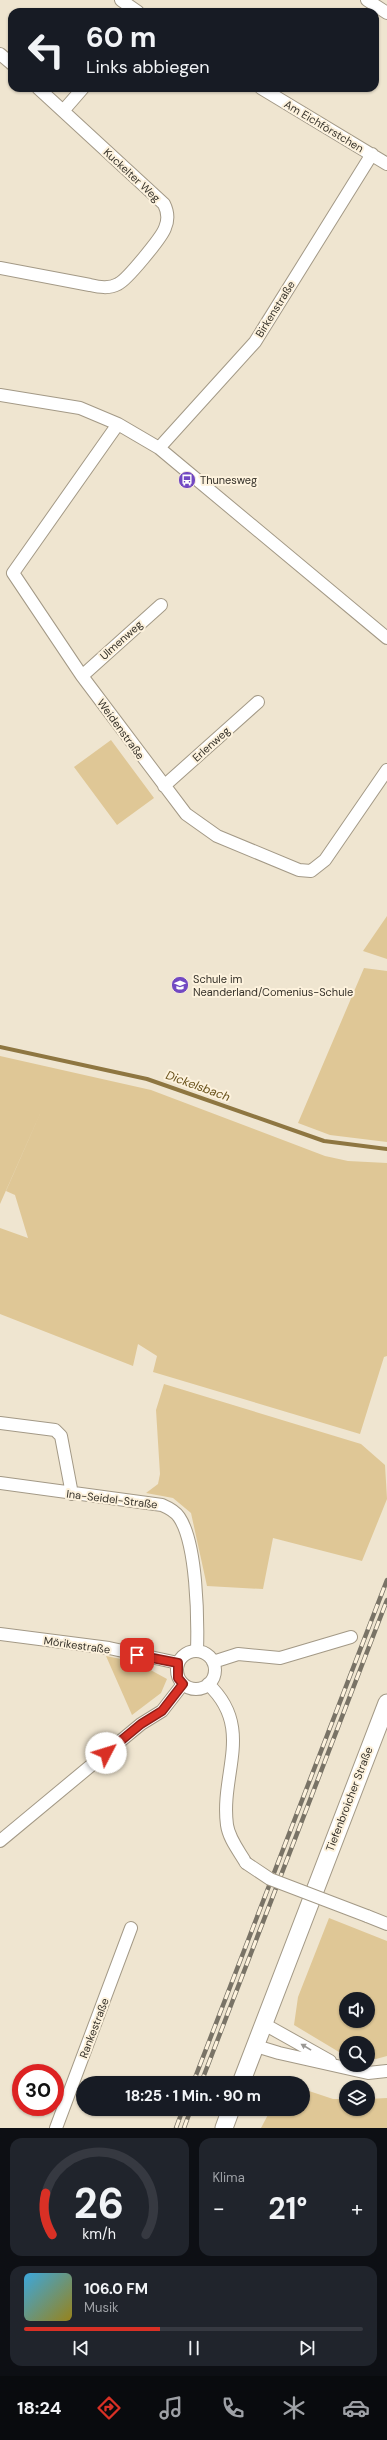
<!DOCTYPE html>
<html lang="de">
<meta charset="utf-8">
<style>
:root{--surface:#171b24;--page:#20242c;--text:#f1f3f6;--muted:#9ea1a6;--line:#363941;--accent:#d93025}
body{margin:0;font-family:"DM Sans",sans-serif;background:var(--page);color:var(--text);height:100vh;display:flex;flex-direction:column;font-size:15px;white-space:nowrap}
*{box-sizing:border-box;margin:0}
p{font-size:13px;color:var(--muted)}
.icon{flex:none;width:22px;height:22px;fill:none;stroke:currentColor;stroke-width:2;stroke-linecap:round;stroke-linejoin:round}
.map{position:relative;height:2128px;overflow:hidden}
.drawer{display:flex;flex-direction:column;gap:10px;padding:10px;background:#0d0f14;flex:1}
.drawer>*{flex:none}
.top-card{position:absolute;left:8px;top:8px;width:371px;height:84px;border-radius:12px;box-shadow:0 1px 3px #0004;background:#171b24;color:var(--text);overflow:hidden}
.controls{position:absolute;left:339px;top:1992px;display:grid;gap:8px}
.controls a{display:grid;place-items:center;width:36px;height:36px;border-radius:50%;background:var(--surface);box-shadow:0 1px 3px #0004;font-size:20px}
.speed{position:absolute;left:12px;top:2064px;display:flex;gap:8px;font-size:20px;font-weight:700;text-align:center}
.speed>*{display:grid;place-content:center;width:52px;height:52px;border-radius:50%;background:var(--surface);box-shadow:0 1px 3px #0004;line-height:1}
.speed .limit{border:6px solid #d22;background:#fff;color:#111}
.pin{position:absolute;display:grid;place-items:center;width:34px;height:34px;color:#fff;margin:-17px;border-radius:8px;box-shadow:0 2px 6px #0006}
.me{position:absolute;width:44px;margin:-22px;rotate:50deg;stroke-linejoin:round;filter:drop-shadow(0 0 3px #0008)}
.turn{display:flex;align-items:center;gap:14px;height:84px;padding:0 12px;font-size:18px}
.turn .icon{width:52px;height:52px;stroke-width:2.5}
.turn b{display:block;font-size:28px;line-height:34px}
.big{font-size:30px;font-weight:700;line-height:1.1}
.drawer .tile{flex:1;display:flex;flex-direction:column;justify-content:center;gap:6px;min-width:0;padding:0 14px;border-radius:12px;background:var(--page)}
.drawer .dial{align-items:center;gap:0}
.dial svg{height:104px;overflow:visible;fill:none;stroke:var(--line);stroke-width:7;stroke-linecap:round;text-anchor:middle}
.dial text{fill:var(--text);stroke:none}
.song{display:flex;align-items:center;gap:12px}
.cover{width:48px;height:48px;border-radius:6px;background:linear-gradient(135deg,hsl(200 70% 55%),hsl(50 70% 35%))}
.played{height:4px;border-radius:2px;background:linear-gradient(90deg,var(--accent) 40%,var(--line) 40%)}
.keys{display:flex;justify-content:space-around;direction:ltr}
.heat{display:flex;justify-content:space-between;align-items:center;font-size:22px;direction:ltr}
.drawer .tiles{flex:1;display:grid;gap:10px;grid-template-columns:1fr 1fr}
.tile:last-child{grid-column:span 2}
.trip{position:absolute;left:76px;top:2076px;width:234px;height:40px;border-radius:20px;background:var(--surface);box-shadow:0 1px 3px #0004;font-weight:700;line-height:40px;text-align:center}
.tab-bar{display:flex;height:64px;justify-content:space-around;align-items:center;background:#090b0e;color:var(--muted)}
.tab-bar .icon{width:28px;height:28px}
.tab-bar .active{color:var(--accent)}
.tab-bar b{font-size:18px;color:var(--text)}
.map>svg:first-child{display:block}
.green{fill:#dfc796;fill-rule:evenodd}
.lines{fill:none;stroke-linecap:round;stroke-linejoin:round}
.stream{stroke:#8e7641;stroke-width:4}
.street-casing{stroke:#a39986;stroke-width:14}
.secondary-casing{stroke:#a39986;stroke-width:19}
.street{stroke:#fff;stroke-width:12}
.secondary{stroke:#fff;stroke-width:17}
.rail-casing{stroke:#797366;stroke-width:4.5}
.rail{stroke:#fdf2dd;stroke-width:3;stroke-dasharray:9;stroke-linecap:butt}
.street-bridge-casing{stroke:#a39986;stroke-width:14;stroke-linecap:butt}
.street-bridge{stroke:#fff;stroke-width:12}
.oneway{fill:#9a9894}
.route-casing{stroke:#8d1f18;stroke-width:10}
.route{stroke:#d93025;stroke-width:7}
.labels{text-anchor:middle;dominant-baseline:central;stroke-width:4;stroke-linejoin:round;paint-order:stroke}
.street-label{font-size:11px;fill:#36322a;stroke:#fdf2dd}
.poi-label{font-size:11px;fill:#36322a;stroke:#fdf2dd;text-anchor:start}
.water-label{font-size:12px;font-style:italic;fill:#69521b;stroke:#fdf2dd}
</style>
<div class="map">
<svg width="387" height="2128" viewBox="0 0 387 2128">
<rect width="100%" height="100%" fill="#efe5d0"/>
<path class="green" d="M 111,740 L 154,798 L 117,825 L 74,767 Z
M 387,916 L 387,959 L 363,951 Z
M 364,968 L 387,971 L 387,1142 L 330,1135 L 298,1123 Z
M 0,1056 L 151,1090 L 325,1156 L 348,1161 L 387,1163 L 387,1356 L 384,1357 L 360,1434 L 153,1372 L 157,1356 L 138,1344 L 133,1366 L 0,1314 L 0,1228 L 28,1238 L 15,1195 L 6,1191 L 43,1107 L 0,1204 Z
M 164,1384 L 361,1444 L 385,1465 L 387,1499 L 362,1561 L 273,1538 L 263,1589 L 207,1586 L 191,1513 L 173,1498 L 146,1493 L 158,1484 L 160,1474 L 156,1410 Z
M 106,1656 L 136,1662 L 167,1679 L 161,1693 L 132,1715 Z
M 329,1918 L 387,1941 L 387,2056 L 376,2059 L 368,2058 L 368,2043 L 346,2043 L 346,2053 L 339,2052 L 294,2025 L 298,1997 ZM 346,1999 L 368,1999 L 368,2021 L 346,2021 Z
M 303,2089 L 333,2099 L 346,2099 L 346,2109 L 368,2109 L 368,2099 L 387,2098 L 387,2128 L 261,2128 L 271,2109 L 303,2109 Z"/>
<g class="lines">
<path class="stream" d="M 0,1047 L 147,1079 L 324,1141 L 387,1149"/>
<defs>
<path id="street" d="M 121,0 L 138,12
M 367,0 L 387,13
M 0,54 L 12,64
M 38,88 L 63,111
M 261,88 L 387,164
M 0,268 L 90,285 C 99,287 109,289 118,284 C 127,280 162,237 165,228 C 169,219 168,212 164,204 L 63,111 L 83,88
M 0,395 L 80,408 L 118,424 L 159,448 L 387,638
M 118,424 L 13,573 L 82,676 L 186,814 L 217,836 L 299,870 L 311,871 L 325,860 L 387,770
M 159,448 L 255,342 L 372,154
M 82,676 L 161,605
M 164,786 L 258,702
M 0,1423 L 55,1430 L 61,1436 L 72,1494
M 0,1483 L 162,1505 C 169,1508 175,1511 179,1517 C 197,1543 198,1619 197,1651
M 0,1634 L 109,1648 L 178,1663
M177 1670a19 19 0 1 1 38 0a19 19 0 1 1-38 0Z
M 213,1662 L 238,1654 L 280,1658 L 351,1637
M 208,1684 C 255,1728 220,1773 227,1825 C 229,1839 239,1851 246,1863
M 0,1841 L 141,1724 L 162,1711 L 183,1684
M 367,1916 L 387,1924
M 264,2024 L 330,2061
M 256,2046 L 279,2053 L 368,2073 L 387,2071
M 56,2128 L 131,1928"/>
<path id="secondary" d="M 241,2083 L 387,1703
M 224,2128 L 231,2109"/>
</defs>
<use href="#street" class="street-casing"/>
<use href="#secondary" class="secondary-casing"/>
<use href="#street" class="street"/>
<use href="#secondary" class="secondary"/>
<defs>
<path id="rail" d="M 193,2083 L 387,1580
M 201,2083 L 387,1600
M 176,2128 L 183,2109
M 184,2128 L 191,2109"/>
</defs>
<use href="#rail" class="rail-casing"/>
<use href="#rail" class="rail"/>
<defs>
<path id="street-bridge" d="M 246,1863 L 270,1879 L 367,1916"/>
</defs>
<use href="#street-bridge" class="street-bridge-casing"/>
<use href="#street-bridge" class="street-bridge"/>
</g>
<defs><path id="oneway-solid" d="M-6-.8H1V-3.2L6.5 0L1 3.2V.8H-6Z"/></defs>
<use class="oneway" href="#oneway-solid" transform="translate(306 2047) rotate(-149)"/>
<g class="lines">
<defs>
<path id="route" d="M 106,1753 L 141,1724 L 162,1711 L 183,1684 L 178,1678 L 178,1663 L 137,1655"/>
</defs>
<use href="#route" class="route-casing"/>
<use href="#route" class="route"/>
</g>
<defs>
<symbol id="bus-disc" viewBox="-11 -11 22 22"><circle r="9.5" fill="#7249c2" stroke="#fdf2dd"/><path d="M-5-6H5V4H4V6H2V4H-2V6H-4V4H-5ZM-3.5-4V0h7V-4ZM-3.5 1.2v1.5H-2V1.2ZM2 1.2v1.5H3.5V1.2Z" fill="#fff"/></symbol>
<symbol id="school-disc" viewBox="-11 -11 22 22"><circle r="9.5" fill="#7249c2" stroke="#fdf2dd"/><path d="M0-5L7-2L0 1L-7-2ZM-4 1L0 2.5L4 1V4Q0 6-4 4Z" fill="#fff"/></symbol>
</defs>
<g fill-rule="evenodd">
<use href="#bus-disc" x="177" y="470" width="20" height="20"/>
<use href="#school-disc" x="170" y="975" width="20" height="20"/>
</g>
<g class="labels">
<g class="street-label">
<text transform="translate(324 126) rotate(31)">Am Eichförstchen</text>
<text transform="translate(132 175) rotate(43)">Kuckelter Weg</text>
<text transform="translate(275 309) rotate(-58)">Birkenstraße</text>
<text transform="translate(121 640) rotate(-42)">Ulmenweg</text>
<text transform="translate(121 729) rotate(54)">Weidenstraße</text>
<text transform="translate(211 744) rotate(-42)">Erlenweg</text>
<text transform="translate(112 1499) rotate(7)">Ina-Seidel-Straße</text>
<text transform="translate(77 1645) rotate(8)">Mörikestraße</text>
<text transform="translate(349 1799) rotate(-69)">Tiefenbroicher Straße</text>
<text transform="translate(94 2028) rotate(-69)">Rankestraße</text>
</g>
<g class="poi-label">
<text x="200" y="480">Thunesweg</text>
<text x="193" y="979">Schule im<tspan x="193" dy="13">Neanderland/Comenius-Schule</tspan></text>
</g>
<g class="water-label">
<text transform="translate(198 1086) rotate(20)">Dickelsbach</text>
</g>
</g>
</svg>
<div class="controls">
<a><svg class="icon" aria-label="sound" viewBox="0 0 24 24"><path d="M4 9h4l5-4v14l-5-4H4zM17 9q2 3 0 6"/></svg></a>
<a><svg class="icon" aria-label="search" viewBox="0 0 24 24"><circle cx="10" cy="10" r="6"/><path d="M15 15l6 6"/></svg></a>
<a><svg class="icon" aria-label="layers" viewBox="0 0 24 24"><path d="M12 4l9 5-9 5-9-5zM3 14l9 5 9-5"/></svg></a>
</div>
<div class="speed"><div class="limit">30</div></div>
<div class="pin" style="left:137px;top:1655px;background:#d93025"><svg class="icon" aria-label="arrive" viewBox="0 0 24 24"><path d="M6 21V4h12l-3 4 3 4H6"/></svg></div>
<svg class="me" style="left:106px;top:1753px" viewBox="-20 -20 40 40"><circle r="19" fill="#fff"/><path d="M0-13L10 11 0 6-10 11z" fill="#d93025"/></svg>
<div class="trip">18:25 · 1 Min. · 90 m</div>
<div class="top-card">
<div class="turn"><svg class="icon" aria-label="left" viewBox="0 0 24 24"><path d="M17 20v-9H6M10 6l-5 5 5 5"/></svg><div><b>60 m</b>Links abbiegen</div></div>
</div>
</div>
<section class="drawer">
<div class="tiles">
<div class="tile dial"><svg viewBox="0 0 100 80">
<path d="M14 69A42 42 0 1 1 86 69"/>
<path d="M14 69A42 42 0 0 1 9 37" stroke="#d93025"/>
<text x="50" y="56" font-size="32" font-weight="700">26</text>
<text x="50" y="72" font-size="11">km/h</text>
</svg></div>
<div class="tile"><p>Klima</p>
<div class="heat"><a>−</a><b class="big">21°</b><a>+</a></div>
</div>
<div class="tile">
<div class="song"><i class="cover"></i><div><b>106.0 FM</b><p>Musik</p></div></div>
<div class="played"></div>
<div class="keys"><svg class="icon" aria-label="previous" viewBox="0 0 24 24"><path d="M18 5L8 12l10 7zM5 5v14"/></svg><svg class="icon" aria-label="pause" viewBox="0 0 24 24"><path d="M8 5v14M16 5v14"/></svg><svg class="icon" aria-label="next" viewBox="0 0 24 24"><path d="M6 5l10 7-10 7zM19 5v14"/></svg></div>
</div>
</div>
</section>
<nav class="tab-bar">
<b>18:24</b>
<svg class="icon active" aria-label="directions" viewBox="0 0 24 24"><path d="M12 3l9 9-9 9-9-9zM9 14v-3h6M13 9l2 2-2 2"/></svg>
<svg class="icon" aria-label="music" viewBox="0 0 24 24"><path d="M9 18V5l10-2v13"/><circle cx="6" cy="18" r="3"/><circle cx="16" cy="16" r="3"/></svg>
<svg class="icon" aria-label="phone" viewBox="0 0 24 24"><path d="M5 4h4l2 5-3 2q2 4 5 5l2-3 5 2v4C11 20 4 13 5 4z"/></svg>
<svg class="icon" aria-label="climate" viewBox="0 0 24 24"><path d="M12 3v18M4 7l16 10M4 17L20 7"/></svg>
<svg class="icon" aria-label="car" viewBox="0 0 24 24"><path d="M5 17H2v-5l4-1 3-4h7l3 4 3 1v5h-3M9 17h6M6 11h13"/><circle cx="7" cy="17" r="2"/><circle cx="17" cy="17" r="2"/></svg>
</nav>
